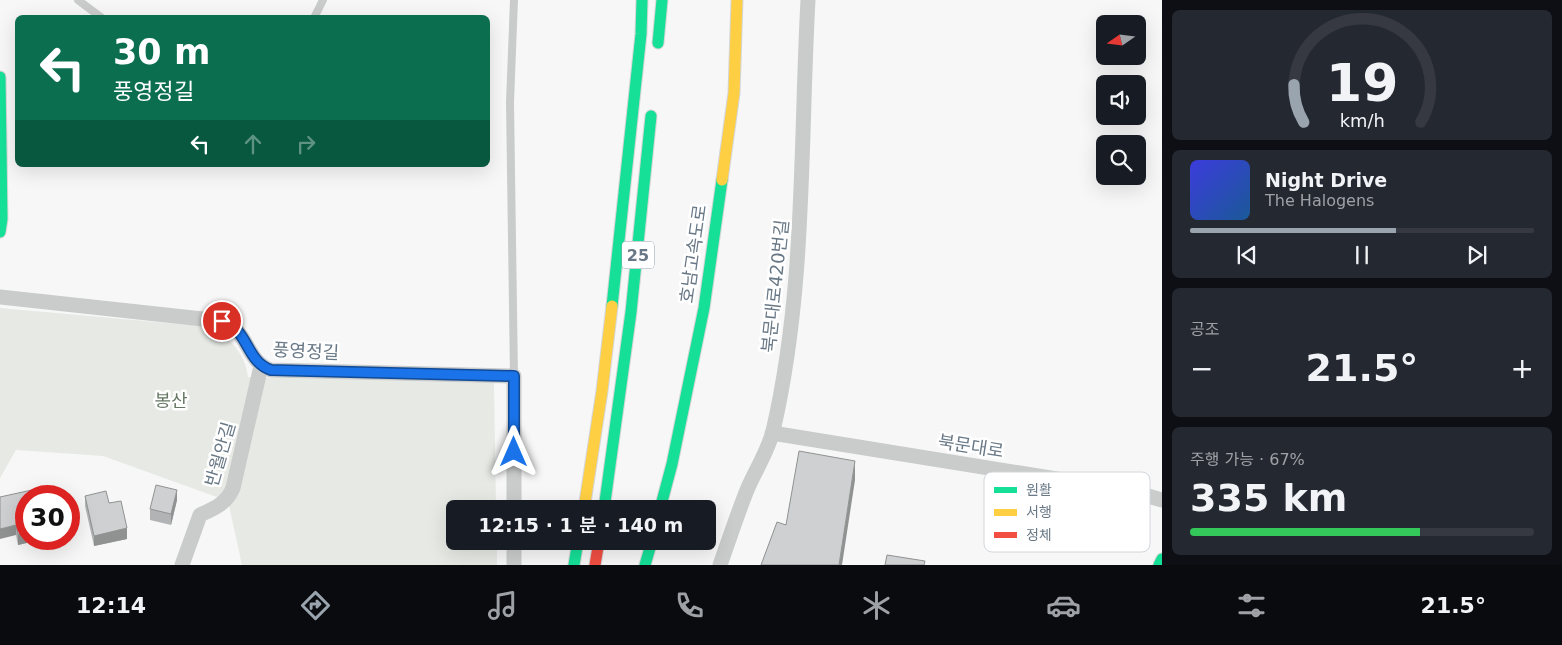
<!DOCTYPE html>
<html lang="ko">
<meta charset="utf-8">
<style>
:root{--surface:#171b24;--page:#242831;--text:#f1f3f6;--muted:#9ea1a6;--line:#363941;--accent:#9aa4ae}
body{margin:0;font-family:"DejaVu Sans","Noto Sans KR",sans-serif;background:var(--page);color:var(--text);height:100vh;display:flex;flex-direction:column;font-size:19px;white-space:nowrap}
*{box-sizing:border-box;margin:0}
p{font-size:16px;color:var(--muted)}
.icon{flex:none;width:28px;height:28px;fill:none;stroke:currentColor;stroke-width:2;stroke-linecap:round;stroke-linejoin:round}
.map{position:relative;flex:1;overflow:hidden}
.side{display:flex;flex-direction:column;gap:10px;padding:10px;background:#0d0f14;width:400px}
.side>*{flex:none}
.guide{position:absolute;left:15px;top:15px;width:475px;height:152px;border-radius:8px;box-shadow:0 5px 20px #0002;background:#0b6e4f;color:#fff;overflow:hidden}
.needle{width:32px;rotate:256deg}
.tools{position:absolute;left:1096px;top:15px;display:grid;gap:10px}
.tools a{display:grid;place-items:center;width:50px;height:50px;border-radius:8px;background:var(--surface);box-shadow:0 5px 20px #0002;font-size:25px}
.speed{position:absolute;left:15px;top:485px;display:flex;gap:10px;font-size:25px;font-weight:700;text-align:center}
.speed>*{display:grid;place-content:center;width:65px;height:65px;border-radius:50%;background:var(--surface);box-shadow:0 5px 20px #0002;line-height:1}
.speed .limit{border:8px solid #d22;background:#fff;color:#111}
.pin{position:absolute;display:grid;place-items:center;width:42px;height:42px;color:#fff;margin:-21px;border:2px solid #fff;border-radius:50%;box-shadow:0 1px 5px #0007}
.me{position:absolute;width:55px;margin:-28px;rotate:0deg;stroke-linejoin:round;filter:drop-shadow(0 0 4px #0008)}
.turn{display:flex;align-items:center;gap:18px;height:105px;padding:0 15px;font-size:22px}
.turn .icon{width:65px;height:65px;stroke-width:2.5}
.turn b{display:block;font-size:35px;line-height:42px}
.lanes{display:flex;align-items:center;height:48px;padding:0 15px;background:#0003;justify-content:center;gap:25px;direction:ltr}
.lanes .off{opacity:.35}
.big{font-size:38px;font-weight:600;line-height:1.1}
.side .tile{flex:1;display:flex;flex-direction:column;justify-content:center;gap:8px;min-width:0;padding:0 18px;border-radius:8px;background:var(--page)}
.side .dial{align-items:center;gap:0}
.dial svg{height:130px;overflow:visible;fill:none;stroke:var(--line);stroke-width:7;stroke-linecap:round;text-anchor:middle}
.dial text{fill:var(--text);stroke:none}
.song{display:flex;align-items:center;gap:15px}
.cover{width:60px;height:60px;border-radius:8px;background:linear-gradient(135deg,hsl(240 70% 55%),hsl(210 70% 35%))}
.played{height:5px;border-radius:2px;background:linear-gradient(90deg,var(--accent) 60%,var(--line) 60%)}
.keys{display:flex;justify-content:space-around;direction:ltr}
.heat{display:flex;justify-content:space-between;align-items:center;font-size:28px;direction:ltr}
.charge{height:8px;border-radius:4px;background:linear-gradient(90deg,#34c759 67%,var(--line) 0)}
.trip{position:absolute;left:446px;top:500px;width:270px;height:50px;border-radius:8px;background:var(--surface);box-shadow:0 5px 20px #0002;font-weight:600;line-height:50px;text-align:center}
.dock{display:flex;height:80px;justify-content:space-around;align-items:center;background:#090b0e;color:var(--muted)}
.dock .icon{width:35px;height:35px}
.dock .selected{color:var(--accent)}
.dock b{font-size:22px;color:var(--text)}
main{display:flex;flex:1;min-height:0}
.map>svg:first-child{display:block}
.green{fill:#e6e9e4}
.lines{fill:none;stroke-linecap:round;stroke-linejoin:round}
.fast-casing{stroke:#d4d5d6;stroke-width:13}
.slow-casing{stroke:#d4d5d6;stroke-width:13}
.jam-casing{stroke:#d4d5d6;stroke-width:13}
.lane{stroke:#cacccc;stroke-width:8}
.street{stroke:#cacccc;stroke-width:15}
.fast{stroke:#16e098;stroke-width:11}
.slow{stroke:#ffcf43;stroke-width:11}
.jam{stroke:#f24e42;stroke-width:11}
.wall{fill:#b1b3b4}
.shaded-wall{fill:#909292}
.building{fill:#ced0d1;stroke:#909292}
.route-casing{stroke:#114b97;stroke-width:12}
.route{stroke:#1a73e8;stroke-width:9}
.labels{text-anchor:middle;dominant-baseline:central;stroke-width:5;stroke-linejoin:round;paint-order:stroke}
.shield{fill:#fff;stroke:#95a0aa;stroke-width:1}
.shield-label{font-size:16px;font-weight:bold;fill:#687886}
.street-label{font-size:18px;fill:#687886;stroke:#fff}
.park-label{font-size:18px;fill:#667863;stroke:#fff}
.key{fill:#fff;stroke:#d2d6db;stroke-width:1}
.key-label{font-size:14px;fill:#687886}
</style>
<main>
<div class="map">
<svg width="1162" height="565" viewBox="0 0 1162 565">
<rect width="100%" height="100%" fill="#f7f7f7"/>
<path class="green" d="M 0,308 L 212,327 C 231,340 245,353 248,377 L 494,383 L 496,509 L 455,509 L 455,541 L 497,541 L 497,565 L 242,565 L 228,501 L 103,456 L 16,450 L 0,478 Z"/>
<g class="lines">
<defs>
<path id="fast" d="M 658,43 L 662,0
M 0,77 L 2,219 L 0,232
M 612,306 L 641,34 L 642,0
M 604,509 L 631,312 L 651,116
M 660,509 L 672,464 L 704,308 L 722,180
M 574,565 L 578,541
M 645,565 L 652,541
M 1159,565 L 1162,559"/>
<path id="slow" d="M 722,180 L 734,93 L 737,0
M 584,509 L 602,391 L 612,306"/>
<path id="jam" d="M 595,565 L 599,541"/>
</defs>
<use href="#fast" class="fast-casing"/>
<use href="#slow" class="slow-casing"/>
<use href="#jam" class="jam-casing"/>
<path class="lane" d="M 78,0 L 102,18
M 514,0 L 510,102 L 514,376
M 314,18 L 323,0"/>
<path class="street" d="M 0,297 L 221,321 C 249,329 245,361 271,370 L 514,376 L 514,509
M 772,433 L 1131,491 L 1162,500
M 182,565 L 200,515 C 215,508 227,503 233,488 L 261,366
M 514,565 L 514,541
M 720,565 C 729,540 737,515 747,490 C 755,471 768,451 773,431 C 806,289 800,144 808,0"/>
<use href="#fast" class="fast"/>
<use href="#slow" class="slow"/>
<use href="#jam" class="jam"/>
</g>
<path class="wall" d="M 85,496 L 109,503 L 127,539 L 94,546 L 85,506 Z
M 0,497 L 26,539 L 44,539 L 18,545 L 16,535 Z
M 177,500 L 171,525 L 150,520 L 150,509 Z"/>
<path class="shaded-wall" d="M 855,461 L 855,480 L 842,565 L 839,565 Z
M 177,490 L 177,500 L 171,525 L 171,514 Z
M 16,525 L 16,535 L 0,539 L 0,529 Z
M 127,528 L 127,539 L 94,546 L 94,536 Z
M 26,533 L 26,539 L 44,539 L 18,545 L 18,534 Z"/>
<path class="building" d="M 799,451 L 855,461 L 839,565 L 761,565 L 777,522 L 786,525 Z
M 156,485 L 177,490 L 171,514 L 150,509 Z
M 41,488 L 43,496 L 26,496 L 26,533 L 18,534 L 16,525 L 0,529 L 0,497 Z
M 106,491 L 109,503 L 121,501 L 127,528 L 94,536 L 85,496 Z
M 887,555 L 925,561 L 924,565 L 885,565 Z"/>
<g class="lines">
<defs>
<path id="route" d="M 222,321 C 249,329 245,361 271,370 L 514,376 L 514,452"/>
</defs>
<use href="#route" class="route-casing"/>
<use href="#route" class="route"/>
</g>
<g class="labels">
<rect class="shield" x="622" y="241.5" width="32" height="27" rx="4"/>
<g class="shield-label">
<text x="638" y="255">25</text>
</g>
<g class="street-label">
<text transform="translate(693 254) rotate(-82)">호남고속도로</text>
<text transform="translate(775 286) rotate(-84)">북문대로420번길</text>
<text transform="translate(306 351) rotate(3)">풍영정길</text>
<text transform="translate(971 446) rotate(9)">북문대로</text>
<text transform="translate(220 454) rotate(-74)">반월안길</text>
</g>
<g class="park-label">
<text x="171" y="400">봉산</text>
</g>
</g>
<rect x="984" y="472" width="166" height="80" rx="8" class="key"/>
<rect x="994" y="487" width="23" height="6" fill="#16e098"/>
<rect x="994" y="509" width="23" height="7" fill="#ffcf43"/>
<rect x="994" y="532" width="23" height="6" fill="#f24e42"/>
<g class="key-label">
<text x="1026" y="495">원활</text>
<text x="1026" y="517">서행</text>
<text x="1026" y="540">정체</text>
</g>
</svg>
<div class="tools">
<a><svg class="needle" viewBox="-14 -14 28 28"><path d="M0-13l5 13h-10z" fill="#e53935"/><path d="M0 13l5-13h-10z" fill="#9ea1a6"/></svg></a>
<a><svg class="icon" aria-label="sound" viewBox="0 0 24 24"><path d="M4 9h4l5-4v14l-5-4H4zM17 9q2 3 0 6"/></svg></a>
<a><svg class="icon" aria-label="search" viewBox="0 0 24 24"><circle cx="10" cy="10" r="6"/><path d="M15 15l6 6"/></svg></a>
</div>
<div class="speed"><div class="limit">30</div></div>
<div class="pin" style="left:222px;top:321px;background:#d93025"><svg class="icon" aria-label="arrive" viewBox="0 0 24 24"><path d="M6 21V4h12l-3 4 3 4H6"/></svg></div>
<svg class="me" style="left:514px;top:452px" viewBox="-20 -20 40 40"><path d="M0-17L14 15 0 8-14 15z" fill="#1a73e8" stroke="#fff" stroke-width="4"/></svg>
<div class="trip">12:15 · 1 분 · 140 m</div>
<div class="guide">
<div class="turn"><svg class="icon" aria-label="left" viewBox="0 0 24 24"><path d="M17 20v-9H6M10 6l-5 5 5 5"/></svg><div><b>30 m</b>풍영정길</div></div>
<div class="lanes"><svg class="icon" aria-label="left" viewBox="0 0 24 24"><path d="M17 20v-9H6M10 6l-5 5 5 5"/></svg><svg class="icon off" aria-label="ahead" viewBox="0 0 24 24"><path d="M12 20V5M6 11l6-6 6 6"/></svg><svg class="icon off" aria-label="right" viewBox="0 0 24 24"><path d="M7 20v-9h11M14 6l5 5-5 5"/></svg></div>
</div>
</div>
<section class="side">
<div class="tile dial"><svg viewBox="0 0 100 80">
<path d="M14 69A42 42 0 1 1 86 69"/>
<path d="M14 69A42 42 0 0 1 8 46" stroke="#9aa4ae"/>
<text x="50" y="56" font-size="32" font-weight="700">19</text>
<text x="50" y="72" font-size="11">km/h</text>
</svg></div>
<div class="tile">
<div class="song"><i class="cover"></i><div><b>Night Drive</b><p>The Halogens</p></div></div>
<div class="played"></div>
<div class="keys"><svg class="icon" aria-label="previous" viewBox="0 0 24 24"><path d="M18 5L8 12l10 7zM5 5v14"/></svg><svg class="icon" aria-label="pause" viewBox="0 0 24 24"><path d="M8 5v14M16 5v14"/></svg><svg class="icon" aria-label="next" viewBox="0 0 24 24"><path d="M6 5l10 7-10 7zM19 5v14"/></svg></div>
</div>
<div class="tile"><p>공조</p>
<div class="heat"><a>−</a><b class="big">21.5°</b><a>+</a></div>
</div>
<div class="tile"><p>주행 가능 · 67%</p><b class="big">335 km</b><div class="charge"></div></div>
</section>
</main>
<nav class="dock">
<b>12:14</b>
<svg class="icon selected" aria-label="directions" viewBox="0 0 24 24"><path d="M12 3l9 9-9 9-9-9zM9 14v-3h6M13 9l2 2-2 2"/></svg>
<svg class="icon" aria-label="music" viewBox="0 0 24 24"><path d="M9 18V5l10-2v13"/><circle cx="6" cy="18" r="3"/><circle cx="16" cy="16" r="3"/></svg>
<svg class="icon" aria-label="phone" viewBox="0 0 24 24"><path d="M5 4h4l2 5-3 2q2 4 5 5l2-3 5 2v4C11 20 4 13 5 4z"/></svg>
<svg class="icon" aria-label="climate" viewBox="0 0 24 24"><path d="M12 3v18M4 7l16 10M4 17L20 7"/></svg>
<svg class="icon" aria-label="car" viewBox="0 0 24 24"><path d="M5 17H2v-5l4-1 3-4h7l3 4 3 1v5h-3M9 17h6M6 11h13"/><circle cx="7" cy="17" r="2"/><circle cx="17" cy="17" r="2"/></svg>
<svg class="icon" aria-label="filters" viewBox="0 0 24 24"><path d="M4 7h16M4 17h16"/><circle cx="9" cy="7" r="2"/><circle cx="15" cy="17" r="2"/></svg>
<b>21.5°</b>
</nav>
